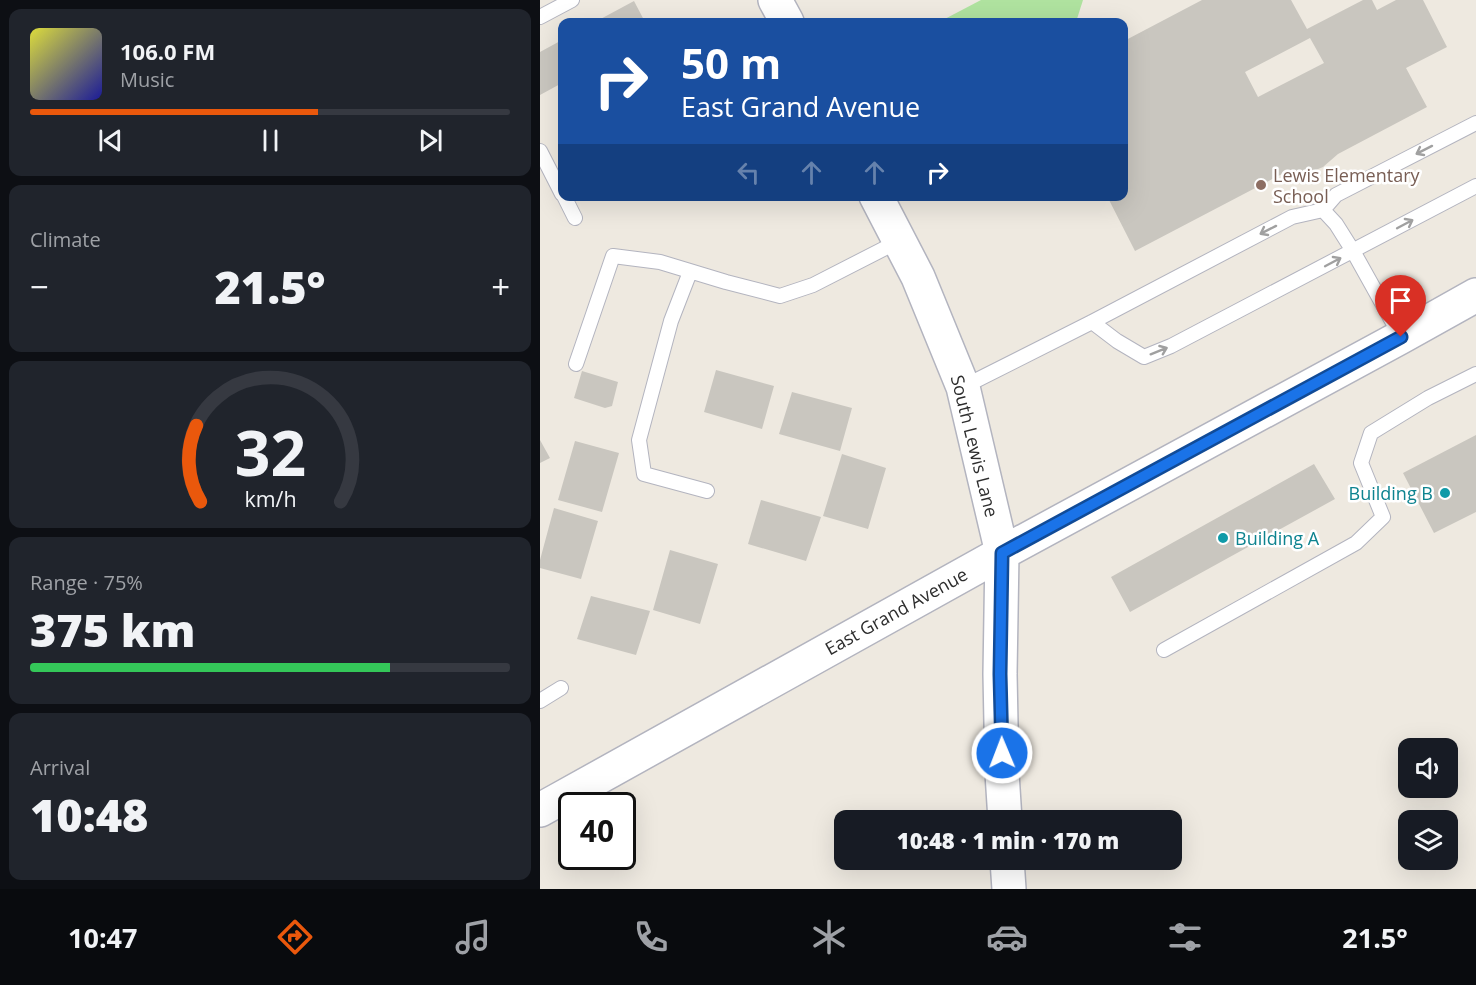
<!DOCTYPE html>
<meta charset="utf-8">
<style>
:root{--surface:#171b24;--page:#20242c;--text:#f1f3f6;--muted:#9ea1a6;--line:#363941;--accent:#ea580c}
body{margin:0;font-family:"Open Sans",sans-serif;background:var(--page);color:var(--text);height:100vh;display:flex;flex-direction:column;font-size:22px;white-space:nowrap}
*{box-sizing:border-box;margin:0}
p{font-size:20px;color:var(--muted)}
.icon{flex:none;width:33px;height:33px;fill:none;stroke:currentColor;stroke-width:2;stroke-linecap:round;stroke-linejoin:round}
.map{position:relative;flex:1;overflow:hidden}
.sheet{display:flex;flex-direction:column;gap:9px;padding:9px;background:#0d0f14;width:540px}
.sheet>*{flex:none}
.banner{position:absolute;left:18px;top:18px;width:570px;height:183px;border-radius:12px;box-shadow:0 6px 24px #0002;background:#1a4fa0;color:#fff;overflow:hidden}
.controls{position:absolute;left:858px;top:738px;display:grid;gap:12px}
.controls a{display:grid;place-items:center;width:60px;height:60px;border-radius:12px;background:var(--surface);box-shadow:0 6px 24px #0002;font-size:30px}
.speed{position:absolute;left:18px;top:792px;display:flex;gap:12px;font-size:30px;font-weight:700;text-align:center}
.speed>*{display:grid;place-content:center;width:78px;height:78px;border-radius:50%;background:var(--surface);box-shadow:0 6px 24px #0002;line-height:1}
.speed .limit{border:3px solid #111;border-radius:9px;background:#fff;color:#111}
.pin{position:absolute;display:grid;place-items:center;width:51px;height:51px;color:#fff;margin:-62px -26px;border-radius:50% 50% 50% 0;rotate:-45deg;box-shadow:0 0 6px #0007}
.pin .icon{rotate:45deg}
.me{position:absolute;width:66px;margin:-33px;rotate:359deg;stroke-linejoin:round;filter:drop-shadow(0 0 4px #0008)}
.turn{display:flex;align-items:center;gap:21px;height:126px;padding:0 24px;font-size:27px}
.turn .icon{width:78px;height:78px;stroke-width:2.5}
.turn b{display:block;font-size:42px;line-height:51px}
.lanes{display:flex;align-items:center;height:57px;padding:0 24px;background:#0003;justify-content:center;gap:30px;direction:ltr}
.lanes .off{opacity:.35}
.big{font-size:45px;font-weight:800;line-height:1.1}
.sheet .widget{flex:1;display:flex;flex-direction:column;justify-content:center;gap:9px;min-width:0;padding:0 21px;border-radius:12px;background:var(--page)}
.sheet .dial{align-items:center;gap:0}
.dial svg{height:156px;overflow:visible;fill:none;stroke:var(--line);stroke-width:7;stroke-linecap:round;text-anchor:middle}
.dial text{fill:var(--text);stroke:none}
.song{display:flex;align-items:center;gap:18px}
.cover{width:72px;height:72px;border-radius:9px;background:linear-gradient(135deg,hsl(60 70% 55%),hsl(240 70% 35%))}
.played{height:6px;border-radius:3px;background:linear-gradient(90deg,var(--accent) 60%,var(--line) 60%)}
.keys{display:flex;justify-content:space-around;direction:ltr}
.heat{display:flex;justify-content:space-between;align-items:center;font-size:33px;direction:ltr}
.charge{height:9px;border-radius:4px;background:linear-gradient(90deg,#34c759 75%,var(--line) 0)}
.trip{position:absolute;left:294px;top:810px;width:348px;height:60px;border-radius:12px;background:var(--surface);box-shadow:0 6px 24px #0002;font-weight:800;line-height:60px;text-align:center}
.dock{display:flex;height:96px;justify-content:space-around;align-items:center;background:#090b0e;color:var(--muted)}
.dock .icon{width:42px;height:42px}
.dock .current{color:var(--accent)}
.dock b{font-size:27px;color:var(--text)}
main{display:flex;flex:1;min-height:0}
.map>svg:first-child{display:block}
.green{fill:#afe29f}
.building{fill:#c9c6bf;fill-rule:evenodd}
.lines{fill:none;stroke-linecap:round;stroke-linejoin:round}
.lane-casing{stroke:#b3b4bf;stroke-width:16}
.secondary-casing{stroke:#b3b4bf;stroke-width:36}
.lane{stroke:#fff;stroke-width:14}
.secondary{stroke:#fff;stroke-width:33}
.oneway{stroke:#a0a0a0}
.route-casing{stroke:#114b97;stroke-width:15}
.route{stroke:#1a73e8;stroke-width:10}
.education-dot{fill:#8d6e63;stroke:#fff;stroke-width:2}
.culture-dot{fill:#0f9aa8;stroke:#fff;stroke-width:2}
.labels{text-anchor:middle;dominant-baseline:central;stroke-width:5;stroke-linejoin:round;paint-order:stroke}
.education-label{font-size:18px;fill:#785e54;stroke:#fff;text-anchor:start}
.street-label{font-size:18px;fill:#2d2d2d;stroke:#fff}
.culture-label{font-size:18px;fill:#0d838f;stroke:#fff;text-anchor:end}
</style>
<main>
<section class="sheet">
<div class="widget">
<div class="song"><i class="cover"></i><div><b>106.0 FM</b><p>Music</p></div></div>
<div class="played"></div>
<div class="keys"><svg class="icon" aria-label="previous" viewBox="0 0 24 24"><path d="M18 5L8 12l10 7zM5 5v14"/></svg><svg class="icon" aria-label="pause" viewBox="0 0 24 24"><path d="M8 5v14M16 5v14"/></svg><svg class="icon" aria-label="next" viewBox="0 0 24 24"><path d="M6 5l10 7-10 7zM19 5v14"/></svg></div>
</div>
<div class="widget"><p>Climate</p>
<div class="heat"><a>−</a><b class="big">21.5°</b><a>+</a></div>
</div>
<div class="widget dial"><svg viewBox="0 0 100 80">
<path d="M14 69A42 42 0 1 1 86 69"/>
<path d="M14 69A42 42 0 0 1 12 30" stroke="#ea580c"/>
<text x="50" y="56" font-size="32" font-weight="700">32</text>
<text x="50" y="72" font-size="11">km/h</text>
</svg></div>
<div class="widget"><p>Range · 75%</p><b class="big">375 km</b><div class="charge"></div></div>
<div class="widget"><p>Arrival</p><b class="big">10:48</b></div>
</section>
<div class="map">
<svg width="936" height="889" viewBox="0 0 936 889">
<rect width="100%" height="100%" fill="#eee9e0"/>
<path class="green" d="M 441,0 L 543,0 L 536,22 L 399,22 Z"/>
<path class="building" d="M 662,0 L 751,0 L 767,29 L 823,0 L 832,0 L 837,10 L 856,0 L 883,0 L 907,47 L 866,68 L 887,107 L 798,154 L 783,167 L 766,174 L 754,176 L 742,174 L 595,251 L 567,196 L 584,196 L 584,41 ZM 770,38 L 784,63 L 718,97 L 705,72 Z
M 94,1 L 105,22 L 55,22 Z
M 22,40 L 22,83 L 0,95 L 0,52 Z
M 176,370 L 234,386 L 222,429 L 164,412 Z
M 42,371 L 78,382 L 72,406 L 65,408 L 34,398 Z
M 252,392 L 312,408 L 300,451 L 239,434 Z
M 936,435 L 936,512 L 894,533 L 863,473 Z
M 0,440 L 10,458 L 0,463 Z
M 35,441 L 79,453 L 62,512 L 18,500 Z
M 302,454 L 346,468 L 328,529 L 283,516 Z
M 774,464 L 795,499 L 590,612 L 571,577 Z
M 221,500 L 281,517 L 266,561 L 208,544 Z
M 14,508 L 58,521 L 41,579 L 0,568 L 0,560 Z
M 130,550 L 178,564 L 160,624 L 113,610 Z
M 51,596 L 110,611 L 96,655 L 37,639 Z"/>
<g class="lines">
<defs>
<path id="lane" d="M 0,17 L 32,0
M 0,151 L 22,194
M 24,196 L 35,218
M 783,210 L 796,224 L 813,251 L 861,337
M 150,272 L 131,321 L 99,440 L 104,474 L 167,491
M 552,322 L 577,341 L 604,357 L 631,346 L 936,186
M 36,364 L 73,256 L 120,262 L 186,282 L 240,296 L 273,285 L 359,241
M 423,387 L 552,322 L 752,217 L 783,210 L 796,195 L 936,123
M 624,650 L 816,543 L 843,517 L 821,463 L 831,433 L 888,398 L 936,374
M 0,701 L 21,688"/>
<path id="secondary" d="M 235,0 L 247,22
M 336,196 L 378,277 L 423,387 L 462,553 L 460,674 L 462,773 L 465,820
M 0,810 L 462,553 L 861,337 L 936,295
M 467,860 L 469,889"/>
</defs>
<use href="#lane" class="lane-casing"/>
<use href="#secondary" class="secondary-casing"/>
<use href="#lane" class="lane"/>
<use href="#secondary" class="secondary"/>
</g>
<defs><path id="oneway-shaft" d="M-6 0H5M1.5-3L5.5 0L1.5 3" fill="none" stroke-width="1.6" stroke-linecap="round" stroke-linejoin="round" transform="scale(1.5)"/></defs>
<g class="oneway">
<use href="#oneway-shaft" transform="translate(884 150) rotate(153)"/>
<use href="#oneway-shaft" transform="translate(865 224) rotate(-28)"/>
<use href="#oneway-shaft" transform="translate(728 230) rotate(153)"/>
<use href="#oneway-shaft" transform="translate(793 262) rotate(-28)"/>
<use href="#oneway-shaft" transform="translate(619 351) rotate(-22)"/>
</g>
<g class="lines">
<defs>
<path id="route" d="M 462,753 L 460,674 L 462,553 L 861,337"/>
</defs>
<use href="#route" class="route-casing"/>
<use href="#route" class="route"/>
</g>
<circle class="education-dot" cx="721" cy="185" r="6"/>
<g class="culture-dot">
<circle cx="905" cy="493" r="6"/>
<circle cx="683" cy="538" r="6"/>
</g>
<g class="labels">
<g class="education-label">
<text x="733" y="175">Lewis Elementary<tspan x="733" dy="21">School</tspan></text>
</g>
<g class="street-label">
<text transform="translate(435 446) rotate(76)">South Lewis Lane</text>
<text transform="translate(356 611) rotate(-29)">East Grand Avenue</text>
</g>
<g class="culture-label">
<text x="893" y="493">Building B</text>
<text x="695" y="538" text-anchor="start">Building A</text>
</g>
</g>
</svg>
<div class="controls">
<a><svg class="icon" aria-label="sound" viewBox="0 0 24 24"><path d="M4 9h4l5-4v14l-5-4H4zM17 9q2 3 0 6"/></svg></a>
<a><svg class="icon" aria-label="layers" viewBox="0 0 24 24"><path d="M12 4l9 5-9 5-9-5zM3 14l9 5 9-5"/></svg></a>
</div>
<div class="speed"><div class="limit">40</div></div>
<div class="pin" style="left:861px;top:337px;background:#d93025"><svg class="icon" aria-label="arrive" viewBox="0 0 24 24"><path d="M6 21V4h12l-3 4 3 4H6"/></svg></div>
<svg class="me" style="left:462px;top:753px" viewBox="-20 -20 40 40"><circle r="17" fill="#1a73e8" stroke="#fff" stroke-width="3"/><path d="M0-11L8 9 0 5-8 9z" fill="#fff"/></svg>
<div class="trip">10:48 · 1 min · 170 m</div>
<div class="banner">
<div class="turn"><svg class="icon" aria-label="right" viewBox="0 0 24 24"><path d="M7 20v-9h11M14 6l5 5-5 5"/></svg><div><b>50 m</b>East Grand Avenue</div></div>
<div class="lanes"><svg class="icon off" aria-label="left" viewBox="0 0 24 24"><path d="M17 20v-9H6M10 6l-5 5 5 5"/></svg><svg class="icon off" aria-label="ahead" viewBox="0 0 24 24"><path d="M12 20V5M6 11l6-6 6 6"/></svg><svg class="icon off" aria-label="ahead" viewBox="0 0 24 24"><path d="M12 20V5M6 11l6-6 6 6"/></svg><svg class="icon" aria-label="right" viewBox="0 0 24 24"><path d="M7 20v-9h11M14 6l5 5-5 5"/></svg></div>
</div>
</div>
</main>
<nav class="dock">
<b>10:47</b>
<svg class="icon current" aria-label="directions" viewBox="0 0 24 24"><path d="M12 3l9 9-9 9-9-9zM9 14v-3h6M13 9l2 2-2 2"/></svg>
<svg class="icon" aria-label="music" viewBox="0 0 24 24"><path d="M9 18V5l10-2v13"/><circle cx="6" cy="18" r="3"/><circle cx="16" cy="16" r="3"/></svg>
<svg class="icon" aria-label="phone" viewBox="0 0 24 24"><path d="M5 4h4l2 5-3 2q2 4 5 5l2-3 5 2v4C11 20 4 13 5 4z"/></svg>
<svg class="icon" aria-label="climate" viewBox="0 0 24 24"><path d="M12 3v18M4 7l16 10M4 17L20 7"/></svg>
<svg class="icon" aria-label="car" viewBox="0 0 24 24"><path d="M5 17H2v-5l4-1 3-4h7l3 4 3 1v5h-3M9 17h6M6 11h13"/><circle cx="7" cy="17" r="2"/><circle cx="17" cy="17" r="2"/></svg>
<svg class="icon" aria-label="filters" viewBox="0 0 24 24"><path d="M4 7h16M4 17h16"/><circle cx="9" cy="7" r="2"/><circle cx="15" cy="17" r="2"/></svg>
<b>21.5°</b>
</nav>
